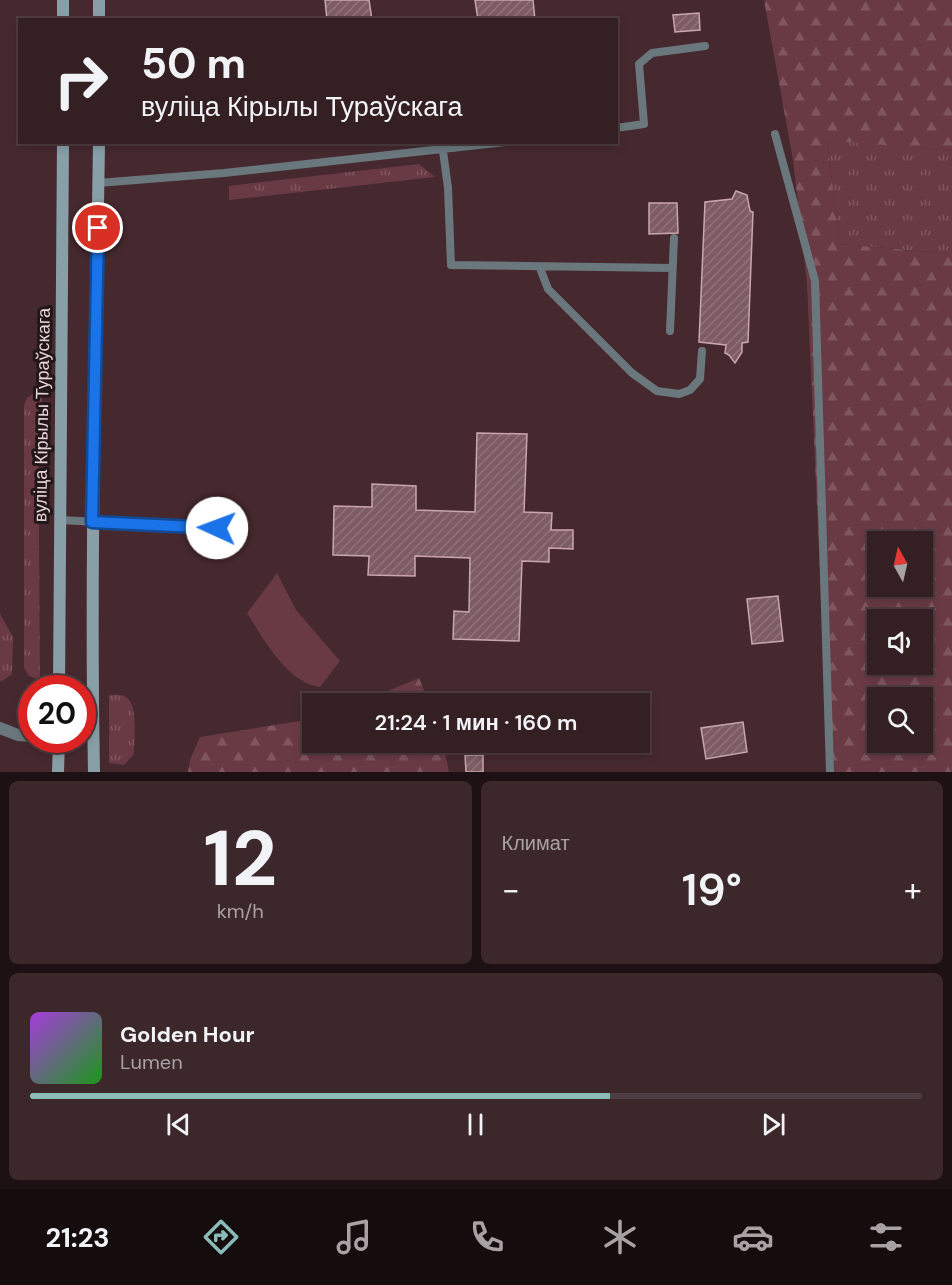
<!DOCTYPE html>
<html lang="ru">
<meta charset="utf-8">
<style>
:root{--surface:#341f22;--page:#3c272a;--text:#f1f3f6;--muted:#a9a2a5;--line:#4e3d40;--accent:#8bbbb9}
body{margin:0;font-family:"DM Sans",sans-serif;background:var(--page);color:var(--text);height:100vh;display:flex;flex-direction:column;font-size:22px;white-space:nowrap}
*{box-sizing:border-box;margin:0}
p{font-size:20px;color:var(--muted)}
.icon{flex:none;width:33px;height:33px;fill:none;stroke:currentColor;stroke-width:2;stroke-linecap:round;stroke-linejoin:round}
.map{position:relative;height:772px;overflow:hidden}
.details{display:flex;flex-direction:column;gap:9px;padding:9px;background:#1d1113;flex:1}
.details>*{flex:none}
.hud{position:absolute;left:18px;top:18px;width:600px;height:126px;border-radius:0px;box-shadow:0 3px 9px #0003,0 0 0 2px var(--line);background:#341f22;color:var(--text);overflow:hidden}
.needle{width:39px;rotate:352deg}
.fabs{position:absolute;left:867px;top:531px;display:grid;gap:12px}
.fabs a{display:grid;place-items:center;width:66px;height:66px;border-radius:0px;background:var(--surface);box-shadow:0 3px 9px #0003,0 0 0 2px var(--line);font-size:30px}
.speed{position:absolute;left:18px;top:675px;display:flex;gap:12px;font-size:30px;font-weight:700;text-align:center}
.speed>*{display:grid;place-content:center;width:78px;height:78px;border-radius:50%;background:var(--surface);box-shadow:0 3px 9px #0003,0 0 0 2px var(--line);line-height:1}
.speed .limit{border:9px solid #d22;background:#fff;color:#111}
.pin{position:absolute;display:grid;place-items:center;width:51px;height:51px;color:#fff;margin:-26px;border:3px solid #fff;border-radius:50%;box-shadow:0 2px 6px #0007}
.me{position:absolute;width:66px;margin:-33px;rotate:272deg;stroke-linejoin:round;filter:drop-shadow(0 0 4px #0008)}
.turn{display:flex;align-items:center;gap:21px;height:126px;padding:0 24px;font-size:27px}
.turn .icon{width:78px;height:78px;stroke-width:2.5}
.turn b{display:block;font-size:42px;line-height:51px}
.big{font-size:45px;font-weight:600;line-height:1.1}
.details .widget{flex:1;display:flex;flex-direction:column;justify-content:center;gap:9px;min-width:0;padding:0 21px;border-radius:9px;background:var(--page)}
.details .dial{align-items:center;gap:0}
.dial b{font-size:78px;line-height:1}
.song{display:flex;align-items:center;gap:18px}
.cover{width:72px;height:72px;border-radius:9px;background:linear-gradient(135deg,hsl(280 70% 55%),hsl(120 70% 35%))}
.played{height:6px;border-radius:3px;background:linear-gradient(90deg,var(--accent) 65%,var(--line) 65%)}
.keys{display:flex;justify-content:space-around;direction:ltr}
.heat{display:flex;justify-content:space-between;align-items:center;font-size:33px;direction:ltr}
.details .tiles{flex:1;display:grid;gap:9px;grid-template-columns:1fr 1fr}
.widget:last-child{grid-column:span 2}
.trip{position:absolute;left:302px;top:693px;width:348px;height:60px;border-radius:0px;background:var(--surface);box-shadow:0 3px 9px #0003,0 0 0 2px var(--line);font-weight:600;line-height:60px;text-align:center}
.menu{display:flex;height:96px;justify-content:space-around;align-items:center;background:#150c0e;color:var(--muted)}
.menu .icon{width:42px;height:42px}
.menu .on{color:var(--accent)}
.menu b{font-size:27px;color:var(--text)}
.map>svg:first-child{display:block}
.grass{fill:url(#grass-tufts)}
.forest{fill:url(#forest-firs);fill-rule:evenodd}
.green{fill:#6a3a44}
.building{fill:url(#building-hatch);stroke:#caa6ac;stroke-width:1.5}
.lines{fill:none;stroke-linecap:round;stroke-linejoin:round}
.lane{stroke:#6a787e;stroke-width:8}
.street{stroke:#6a787e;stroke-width:12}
.secondary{stroke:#889fa8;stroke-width:12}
.route-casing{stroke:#114b97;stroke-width:15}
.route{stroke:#1a73e8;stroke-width:10}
.labels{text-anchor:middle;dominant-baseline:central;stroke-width:6;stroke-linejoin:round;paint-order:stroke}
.street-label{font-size:18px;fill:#e8d5d8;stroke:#231618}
</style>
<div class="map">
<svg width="952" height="772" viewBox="0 0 952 772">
<defs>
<pattern id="grass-tufts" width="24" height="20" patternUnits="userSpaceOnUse" patternTransform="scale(1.5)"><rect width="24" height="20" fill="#6a3a44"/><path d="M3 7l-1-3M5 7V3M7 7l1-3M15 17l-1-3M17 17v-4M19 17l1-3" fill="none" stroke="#7f565e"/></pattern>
<pattern id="forest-firs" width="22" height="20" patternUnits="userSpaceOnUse" patternTransform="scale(1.5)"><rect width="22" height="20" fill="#6a3a44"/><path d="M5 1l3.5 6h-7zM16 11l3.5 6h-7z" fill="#7f565e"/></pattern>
<pattern id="building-hatch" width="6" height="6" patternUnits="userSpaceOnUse" patternTransform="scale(1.5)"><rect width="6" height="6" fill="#7d5d63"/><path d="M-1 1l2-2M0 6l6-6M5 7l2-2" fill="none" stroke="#8f7379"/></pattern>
</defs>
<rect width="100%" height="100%" fill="#45292e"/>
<path class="grass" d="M 827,139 L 952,151 L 952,254 L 840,244 Z
M 419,164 L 435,177 L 229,200 L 229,186 Z
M 34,393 L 42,393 L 42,402 L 38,406 L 40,680 L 29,676 L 24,668 L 24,405 L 27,398 Z
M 0,614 L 13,637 L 12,674 L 2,681 L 0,681 Z
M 109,695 C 114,695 120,694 124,696 C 139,701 134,741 134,754 L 124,765 L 109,763 Z"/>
<path class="forest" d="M 764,0 L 952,0 L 952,151 L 827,140 L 840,244 L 952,254 L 952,772 L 829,772 L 807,283 L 793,160 ZM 878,542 L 922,542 L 922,586 L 878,586 ZM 878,620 L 922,620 L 922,664 L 878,664 ZM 878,698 L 922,698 L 922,742 L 878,742 Z
M 419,678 L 429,703 L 359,703 Z
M 312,719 L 312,742 L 443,743 L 449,772 L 188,772 L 190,760 L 200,737 Z"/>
<path class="green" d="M 277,573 L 296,610 L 340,661 L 320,687 C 287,683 263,638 247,613 Z"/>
<path class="building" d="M 325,0 L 369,0 L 372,20 L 327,20 Z
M 475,0 L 533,0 L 535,20 L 478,20 Z
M 699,13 L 700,30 L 675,32 L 673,15 Z
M 736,191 L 747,195 L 750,211 L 753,212 L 748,342 L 742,343 L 742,352 L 735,363 L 729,355 L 725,353 L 726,345 L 699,342 L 705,202 L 732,199 Z
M 649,203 L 677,203 L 678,233 L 649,234 Z
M 477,433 L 527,434 L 524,512 L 552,513 L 551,530 L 573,530 L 573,549 L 549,548 L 549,562 L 522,561 L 519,641 L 453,639 L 454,611 L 469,612 L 470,558 L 415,556 L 415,576 L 368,575 L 369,556 L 333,555 L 334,506 L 372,507 L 372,484 L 416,486 L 416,510 L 475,512 Z
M 778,596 L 783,641 L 752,644 L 747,599 Z
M 743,722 L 747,752 L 706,759 L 701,728 Z
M 465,755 L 483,755 L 483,772 L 466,772 Z"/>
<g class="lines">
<path class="lane" d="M 616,128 L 644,124 L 639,64 L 652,53 L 705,46
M 775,134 L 815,281 L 830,772
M 443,151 L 448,188 L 451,265 L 672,268
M 98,183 L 224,173 L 506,142
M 540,268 L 548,289 L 632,373 L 657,391 L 679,394 L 690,390 L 700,379 L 702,351
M 670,331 L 674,238
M 59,520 L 217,528"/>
<path class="street" d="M 0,728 L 18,735 L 32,736"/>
<path class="secondary" d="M 63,20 L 63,0
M 99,20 L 99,0
M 59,688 L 63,142
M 58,772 L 59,740
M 94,772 C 90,562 96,352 99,142"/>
</g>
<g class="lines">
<defs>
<path id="route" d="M 98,228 L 92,522 L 217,528"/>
</defs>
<use href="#route" class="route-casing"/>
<use href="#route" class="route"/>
</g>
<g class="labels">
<g class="street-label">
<text transform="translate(42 415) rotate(-89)">вуліца Кірылы Тураўскага</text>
</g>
</g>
</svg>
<div class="fabs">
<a><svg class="needle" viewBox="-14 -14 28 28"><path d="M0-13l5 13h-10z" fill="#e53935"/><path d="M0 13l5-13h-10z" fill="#a9a2a5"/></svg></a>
<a><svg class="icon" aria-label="sound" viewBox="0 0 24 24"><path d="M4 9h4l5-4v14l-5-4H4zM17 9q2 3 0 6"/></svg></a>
<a><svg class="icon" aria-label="search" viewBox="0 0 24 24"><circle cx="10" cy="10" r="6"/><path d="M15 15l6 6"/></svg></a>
</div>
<div class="speed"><div class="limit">20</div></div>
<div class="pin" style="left:98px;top:228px;background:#d93025"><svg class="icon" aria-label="arrive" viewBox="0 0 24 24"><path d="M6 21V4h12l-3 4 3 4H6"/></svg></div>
<svg class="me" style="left:217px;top:528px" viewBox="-20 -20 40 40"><circle r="19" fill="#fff"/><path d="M0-13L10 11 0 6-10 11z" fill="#1a73e8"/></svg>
<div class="trip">21:24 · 1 мин · 160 m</div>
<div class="hud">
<div class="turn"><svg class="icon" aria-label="right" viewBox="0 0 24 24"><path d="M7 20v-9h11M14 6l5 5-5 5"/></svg><div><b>50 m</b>вуліца Кірылы Тураўскага</div></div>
</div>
</div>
<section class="details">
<div class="tiles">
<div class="widget dial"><b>12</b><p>km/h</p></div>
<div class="widget"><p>Климат</p>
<div class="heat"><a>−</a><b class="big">19°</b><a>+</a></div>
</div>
<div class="widget">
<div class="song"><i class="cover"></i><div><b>Golden Hour</b><p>Lumen</p></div></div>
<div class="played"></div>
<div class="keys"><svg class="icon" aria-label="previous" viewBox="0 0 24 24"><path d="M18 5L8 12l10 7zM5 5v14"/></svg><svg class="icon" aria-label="pause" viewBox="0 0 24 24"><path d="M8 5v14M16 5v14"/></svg><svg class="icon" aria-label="next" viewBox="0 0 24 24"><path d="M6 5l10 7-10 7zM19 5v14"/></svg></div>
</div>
</div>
</section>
<nav class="menu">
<b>21:23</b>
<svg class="icon on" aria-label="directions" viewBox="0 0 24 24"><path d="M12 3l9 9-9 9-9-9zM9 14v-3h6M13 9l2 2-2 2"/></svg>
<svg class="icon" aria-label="music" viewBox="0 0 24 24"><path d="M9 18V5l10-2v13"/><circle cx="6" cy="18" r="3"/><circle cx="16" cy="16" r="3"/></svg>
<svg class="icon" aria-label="phone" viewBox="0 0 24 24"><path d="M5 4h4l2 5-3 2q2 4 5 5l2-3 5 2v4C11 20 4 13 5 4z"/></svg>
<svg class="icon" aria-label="climate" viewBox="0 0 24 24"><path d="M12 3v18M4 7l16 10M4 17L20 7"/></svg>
<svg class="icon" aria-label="car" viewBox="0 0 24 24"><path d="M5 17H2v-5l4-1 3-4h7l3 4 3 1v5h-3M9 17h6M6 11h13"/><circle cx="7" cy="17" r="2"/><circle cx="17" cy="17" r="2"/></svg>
<svg class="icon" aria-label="filters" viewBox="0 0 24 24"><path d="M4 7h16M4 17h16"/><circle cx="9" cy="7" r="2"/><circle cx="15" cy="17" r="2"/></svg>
</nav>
